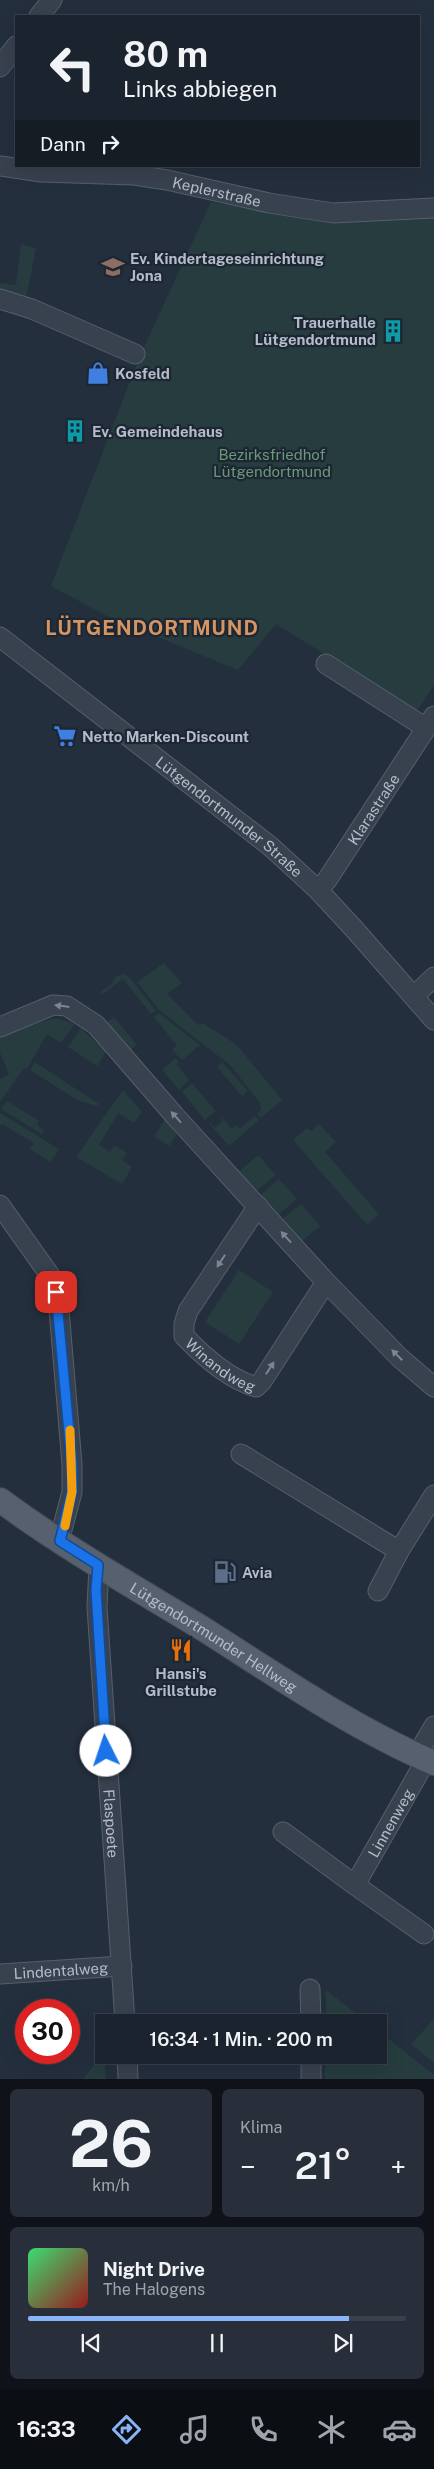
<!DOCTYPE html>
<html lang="de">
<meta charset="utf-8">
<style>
:root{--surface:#1b232e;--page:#282f3a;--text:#f1f3f6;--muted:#a0a4aa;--line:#39404a;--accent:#8ab4f8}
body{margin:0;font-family:"Public Sans",sans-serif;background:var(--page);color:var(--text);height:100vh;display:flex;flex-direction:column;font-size:19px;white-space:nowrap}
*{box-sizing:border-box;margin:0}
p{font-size:16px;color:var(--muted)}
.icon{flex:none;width:28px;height:28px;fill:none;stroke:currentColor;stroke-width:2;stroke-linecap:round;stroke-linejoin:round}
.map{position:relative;height:2079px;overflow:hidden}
.side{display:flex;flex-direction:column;gap:10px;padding:10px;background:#0f1319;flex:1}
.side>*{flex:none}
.banner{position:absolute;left:15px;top:15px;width:405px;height:152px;border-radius:0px;box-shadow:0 5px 20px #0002,0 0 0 1px var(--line);background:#1b232e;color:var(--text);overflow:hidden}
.speed{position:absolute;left:15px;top:1999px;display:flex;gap:10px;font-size:25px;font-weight:700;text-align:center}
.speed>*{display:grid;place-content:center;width:65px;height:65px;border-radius:50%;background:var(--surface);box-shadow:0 5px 20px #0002,0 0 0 1px var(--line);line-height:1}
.speed .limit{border:8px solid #d22;background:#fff;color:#111}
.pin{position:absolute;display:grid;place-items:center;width:42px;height:42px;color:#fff;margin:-21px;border-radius:10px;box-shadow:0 2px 8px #0006}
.me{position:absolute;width:55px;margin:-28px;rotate:356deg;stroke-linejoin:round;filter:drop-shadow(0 0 4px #0008)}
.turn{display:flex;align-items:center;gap:18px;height:105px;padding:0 25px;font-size:22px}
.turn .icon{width:65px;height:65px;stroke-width:2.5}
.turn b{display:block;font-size:35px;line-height:42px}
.then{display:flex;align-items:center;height:48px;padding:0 25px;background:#0003;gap:10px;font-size:19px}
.big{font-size:38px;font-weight:600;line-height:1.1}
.side .tile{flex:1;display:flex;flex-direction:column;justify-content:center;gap:8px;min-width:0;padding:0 18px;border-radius:8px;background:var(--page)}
.side .dial{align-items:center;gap:0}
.dial b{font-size:65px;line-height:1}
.song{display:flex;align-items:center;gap:15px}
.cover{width:60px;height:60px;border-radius:8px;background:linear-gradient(135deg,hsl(140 70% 55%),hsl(0 70% 35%))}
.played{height:5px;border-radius:2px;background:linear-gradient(90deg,var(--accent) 85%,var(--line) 85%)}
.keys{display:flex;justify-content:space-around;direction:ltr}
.heat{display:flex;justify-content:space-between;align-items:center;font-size:28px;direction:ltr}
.side .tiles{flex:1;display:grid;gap:10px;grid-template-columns:1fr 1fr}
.tile:last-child{grid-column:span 2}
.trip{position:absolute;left:95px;top:2014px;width:292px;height:50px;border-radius:0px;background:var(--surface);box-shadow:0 5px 20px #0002,0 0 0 1px var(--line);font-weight:600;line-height:50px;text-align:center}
.tab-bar{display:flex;height:80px;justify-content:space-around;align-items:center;background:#0b0e12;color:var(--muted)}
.tab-bar .icon{width:35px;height:35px}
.tab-bar .selected{color:var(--accent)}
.tab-bar b{font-size:22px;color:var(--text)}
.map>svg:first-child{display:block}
.green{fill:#263c3f}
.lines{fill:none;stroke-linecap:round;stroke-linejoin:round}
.minor-casing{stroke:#565f6c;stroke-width:21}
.major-casing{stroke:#414a57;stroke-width:26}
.minor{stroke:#38414e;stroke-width:19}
.major{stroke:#56606e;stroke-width:24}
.oneway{fill:#7c8592}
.route-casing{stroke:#114b97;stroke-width:12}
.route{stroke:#1a73e8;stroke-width:9}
.slow{stroke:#f59e0b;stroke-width:9}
.labels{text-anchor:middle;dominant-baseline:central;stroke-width:4.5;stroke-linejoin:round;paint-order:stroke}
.street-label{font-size:15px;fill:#b4bcc9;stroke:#1d2633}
.poi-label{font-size:15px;font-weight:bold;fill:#b4bcc9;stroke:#1d2633;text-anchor:start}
.park-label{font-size:15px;fill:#6b9a76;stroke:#1d2633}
.district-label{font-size:20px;font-weight:bold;letter-spacing:1px;fill:#d59563;stroke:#1d2633}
</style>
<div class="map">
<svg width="434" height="2079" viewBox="0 0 434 2079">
<rect width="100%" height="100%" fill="#242f3e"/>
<path class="green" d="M 211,202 L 332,222 L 434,217 L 434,685 L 417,711 L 276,624 L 238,670 L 109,617 L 51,586 L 139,358 Z
M 21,244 L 36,248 L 25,304 L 0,296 L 0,283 L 16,285 Z
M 164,963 L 182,983 L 167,994 L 198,1025 L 203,1023 L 237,1045 L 282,1100 L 261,1118 L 257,1114 L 261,1109 L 260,1103 L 230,1065 L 159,1010 L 137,982 Z
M 124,974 L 130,978 L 156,1011 L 151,1014 L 123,979 L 102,995 L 100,992 L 112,984 L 115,977 Z
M 159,1013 L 200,1045 L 182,1060 L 172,1050 L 177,1046 L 154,1017 Z
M 114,1017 L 137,1045 L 129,1051 L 106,1023 Z
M 56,1018 L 75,1024 L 61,1043 L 47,1034 L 27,1069 L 24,1068 L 0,1102 L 0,1079 L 9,1074 L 0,1053 L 0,1038 L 37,1023 Z
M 81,1028 L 106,1052 L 97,1066 L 68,1047 Z
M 176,1058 L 179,1062 L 177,1065 L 189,1080 L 179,1090 L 162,1070 Z
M 35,1062 L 99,1104 L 96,1106 L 77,1100 L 30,1070 Z
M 222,1062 L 248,1091 L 242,1096 L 217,1067 Z
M 192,1083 L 216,1111 L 205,1120 L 182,1092 Z
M 123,1090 L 142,1112 L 134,1123 L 118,1113 L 99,1145 L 110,1152 L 114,1145 L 127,1153 L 122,1160 L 132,1167 L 122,1184 L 76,1157 Z
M 7,1101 L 39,1121 L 37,1125 L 44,1130 L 42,1134 L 1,1109 Z
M 0,1113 L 59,1149 L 51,1162 L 30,1149 L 34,1143 L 2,1124 L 0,1126 Z
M 220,1115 L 232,1129 L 237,1125 L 239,1129 L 255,1116 L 259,1120 L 229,1146 L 209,1123 L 210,1122 L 215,1128 L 223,1121 Z
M 166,1118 L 178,1132 L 169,1146 L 154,1136 Z
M 319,1124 L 336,1142 L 325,1152 L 379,1214 L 367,1225 L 293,1140 L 307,1128 L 311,1131 Z
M 258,1155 L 276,1175 L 255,1192 L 237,1173 Z
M 279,1179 L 297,1199 L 277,1216 L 259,1196 Z
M 301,1204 L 320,1226 L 301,1242 L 281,1220 Z
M 239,1270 L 273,1292 L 239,1344 L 205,1322 Z
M 326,1990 L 367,2022 L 326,2022 Z
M 434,2019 L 434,2063 L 411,2044 Z
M 379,2031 L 434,2075 L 434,2079 L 325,2079 L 325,2055 L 379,2055 Z
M 105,2062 L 106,2079 L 83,2079 L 96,2063 Z"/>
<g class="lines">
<defs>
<g id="minor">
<path d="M 39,16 L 52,0"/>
<path d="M 0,67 L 16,46"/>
<path id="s1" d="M 0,166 L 41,172 L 134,175 L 167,180 L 269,203 L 333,213 L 434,208"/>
<path d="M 0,299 L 32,309 L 135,354"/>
<path id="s2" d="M 0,637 L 270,846 L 318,890 L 355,930 L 434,1020"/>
<path d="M 326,664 L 426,728"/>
<path id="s3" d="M 318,890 L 327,880 L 434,716"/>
<path d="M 414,996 L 434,977"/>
<path d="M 0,1027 L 53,1005 L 67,1006 L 96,1025 L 175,1116 L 326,1282 L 400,1358 L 434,1387"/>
<path d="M 0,1205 L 49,1274 L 54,1282 L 58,1298 L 72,1464 L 72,1492 L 59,1541"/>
<path id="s4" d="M 258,1206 L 188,1311 L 184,1324 L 184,1336 C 203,1356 229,1379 256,1387 L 262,1381 L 326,1282"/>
<path d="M 241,1454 L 399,1551"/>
<path id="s5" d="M 99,1565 L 97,1607 L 125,2022"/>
<path d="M 378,1591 L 399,1551 L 434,1495"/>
<path d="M 417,1755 L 434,1726"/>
<path id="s6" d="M 283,1832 L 355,1885 L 426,1760"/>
<path d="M 355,1885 L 424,1934"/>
<path id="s7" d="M 0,1974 L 122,1966"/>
<path d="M 310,1989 L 311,2022"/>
<path d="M 127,2055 L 128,2079"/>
<path d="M 311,2055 L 311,2079"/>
</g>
<g id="major">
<path id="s8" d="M 0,1500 C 65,1548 136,1588 205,1630 C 279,1677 353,1728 434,1763"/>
</g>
</defs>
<use href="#minor" class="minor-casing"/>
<use href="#major" class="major-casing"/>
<use href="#minor" class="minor"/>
<use href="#major" class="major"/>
</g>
<defs><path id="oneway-solid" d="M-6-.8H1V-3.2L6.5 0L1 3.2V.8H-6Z" transform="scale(1.25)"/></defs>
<g class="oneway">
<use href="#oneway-solid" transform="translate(62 1006) rotate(-173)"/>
<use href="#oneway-solid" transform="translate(176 1117) rotate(-132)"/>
<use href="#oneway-solid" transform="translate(286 1237) rotate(-132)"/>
<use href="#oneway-solid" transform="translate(221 1261) rotate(123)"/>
<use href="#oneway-solid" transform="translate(397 1355) rotate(-135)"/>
<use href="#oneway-solid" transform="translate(270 1368) rotate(-57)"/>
</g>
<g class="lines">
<defs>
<path id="route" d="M 56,1292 L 72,1464 L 72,1492 L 60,1541 L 98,1565 L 96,1590 L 106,1751"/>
</defs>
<use href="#route" class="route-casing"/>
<use href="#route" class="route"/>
<path class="slow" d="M 65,1526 L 72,1492 L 70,1430"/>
</g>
<defs>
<symbol id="school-bare" viewBox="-9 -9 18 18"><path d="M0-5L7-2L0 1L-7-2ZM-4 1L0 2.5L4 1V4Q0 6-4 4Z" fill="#8d6e63" stroke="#1d2633" stroke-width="2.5" paint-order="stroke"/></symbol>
<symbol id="building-bare" viewBox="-9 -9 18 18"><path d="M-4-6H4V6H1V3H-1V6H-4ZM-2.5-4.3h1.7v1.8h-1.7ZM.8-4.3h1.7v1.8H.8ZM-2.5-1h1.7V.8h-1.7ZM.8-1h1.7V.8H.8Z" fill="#0f9aa8" stroke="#1d2633" stroke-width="2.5" paint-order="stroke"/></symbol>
<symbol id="shop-bare" viewBox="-9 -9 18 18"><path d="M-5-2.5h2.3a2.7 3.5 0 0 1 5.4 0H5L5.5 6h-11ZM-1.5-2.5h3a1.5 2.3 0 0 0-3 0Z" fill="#3f7fe0" stroke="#1d2633" stroke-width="2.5" paint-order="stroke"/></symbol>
<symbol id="supermarket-bare" viewBox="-9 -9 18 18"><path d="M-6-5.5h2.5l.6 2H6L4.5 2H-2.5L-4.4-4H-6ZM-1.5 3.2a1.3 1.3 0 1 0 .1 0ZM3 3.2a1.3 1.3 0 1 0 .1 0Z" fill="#3f7fe0" stroke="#1d2633" stroke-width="2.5" paint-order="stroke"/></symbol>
<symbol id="fuel-bare" viewBox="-9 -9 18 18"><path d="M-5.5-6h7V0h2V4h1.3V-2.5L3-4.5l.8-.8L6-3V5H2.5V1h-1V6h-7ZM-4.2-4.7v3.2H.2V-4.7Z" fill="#5c6f8a" stroke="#1d2633" stroke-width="2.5" paint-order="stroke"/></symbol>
<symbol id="restaurant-bare" viewBox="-9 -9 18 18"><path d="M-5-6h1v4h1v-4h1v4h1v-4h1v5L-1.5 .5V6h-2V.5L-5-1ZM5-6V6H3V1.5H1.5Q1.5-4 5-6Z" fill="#e8710a" stroke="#1d2633" stroke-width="2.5" paint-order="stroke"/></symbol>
</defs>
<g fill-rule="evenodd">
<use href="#school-bare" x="97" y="251" width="32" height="32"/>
<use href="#building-bare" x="377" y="315" width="32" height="32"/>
<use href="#shop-bare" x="82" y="357" width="32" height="32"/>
<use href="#building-bare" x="59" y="415" width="32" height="32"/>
<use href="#supermarket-bare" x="49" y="720" width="32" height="32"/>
<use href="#fuel-bare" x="209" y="1556" width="32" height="32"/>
<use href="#restaurant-bare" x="165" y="1634" width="32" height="32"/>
</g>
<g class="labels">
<g class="street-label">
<text stroke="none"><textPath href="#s1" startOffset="219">Keplerstraße</textPath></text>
<text stroke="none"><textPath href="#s3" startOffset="98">Klarastraße</textPath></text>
<text stroke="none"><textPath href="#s2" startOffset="291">Lütgendortmunder Straße</textPath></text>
<text stroke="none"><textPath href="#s4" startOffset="199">Winandweg</textPath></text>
<text stroke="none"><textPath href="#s8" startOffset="254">Lütgendortmunder Hellweg</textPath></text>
<text stroke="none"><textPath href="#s6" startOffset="161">Linnenweg</textPath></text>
<text stroke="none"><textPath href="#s5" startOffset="259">Flaspoete</textPath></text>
<text stroke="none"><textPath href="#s7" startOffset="61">Lindentalweg</textPath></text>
</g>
<g class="poi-label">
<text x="130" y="258">Ev. Kindertageseinrichtung<tspan x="130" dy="17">Jona</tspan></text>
<text x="376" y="322" text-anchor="end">Trauerhalle<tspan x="376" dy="17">Lütgendortmund</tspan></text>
<text x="115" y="373">Kosfeld</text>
<text x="92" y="431">Ev. Gemeindehaus</text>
<text x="82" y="736">Netto Marken-Discount</text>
<text x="242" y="1572">Avia</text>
<text x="181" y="1673" text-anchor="middle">Hansi's<tspan x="181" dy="17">Grillstube</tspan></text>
</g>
<g class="park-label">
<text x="272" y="454">Bezirksfriedhof<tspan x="272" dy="17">Lütgendortmund</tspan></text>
</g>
<g class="district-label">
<text x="152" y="628">LÜTGENDORTMUND</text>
</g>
</g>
</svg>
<div class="speed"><div class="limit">30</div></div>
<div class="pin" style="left:56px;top:1292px;background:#d93025"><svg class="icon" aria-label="arrive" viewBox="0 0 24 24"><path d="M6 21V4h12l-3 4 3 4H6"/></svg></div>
<svg class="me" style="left:106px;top:1751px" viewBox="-20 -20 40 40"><circle r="19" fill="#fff"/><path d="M0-13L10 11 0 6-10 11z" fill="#1a73e8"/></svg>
<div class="trip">16:34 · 1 Min. · 200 m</div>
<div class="banner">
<div class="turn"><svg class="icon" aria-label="left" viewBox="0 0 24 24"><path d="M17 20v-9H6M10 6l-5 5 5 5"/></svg><div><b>80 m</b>Links abbiegen</div></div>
<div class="then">Dann<svg class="icon" aria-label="right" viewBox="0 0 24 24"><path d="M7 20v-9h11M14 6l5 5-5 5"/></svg></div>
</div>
</div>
<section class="side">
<div class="tiles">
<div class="tile dial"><b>26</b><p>km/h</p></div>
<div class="tile"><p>Klima</p>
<div class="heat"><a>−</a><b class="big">21°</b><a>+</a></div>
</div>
<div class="tile">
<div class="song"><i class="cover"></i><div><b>Night Drive</b><p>The Halogens</p></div></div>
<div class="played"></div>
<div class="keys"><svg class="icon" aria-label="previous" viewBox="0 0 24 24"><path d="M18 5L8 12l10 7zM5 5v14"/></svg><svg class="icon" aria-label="pause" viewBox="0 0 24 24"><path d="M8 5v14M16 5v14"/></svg><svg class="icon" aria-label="next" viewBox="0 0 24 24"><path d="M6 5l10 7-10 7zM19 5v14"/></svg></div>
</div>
</div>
</section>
<nav class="tab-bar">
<b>16:33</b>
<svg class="icon selected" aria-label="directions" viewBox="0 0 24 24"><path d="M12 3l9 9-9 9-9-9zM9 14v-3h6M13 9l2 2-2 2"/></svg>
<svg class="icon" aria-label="music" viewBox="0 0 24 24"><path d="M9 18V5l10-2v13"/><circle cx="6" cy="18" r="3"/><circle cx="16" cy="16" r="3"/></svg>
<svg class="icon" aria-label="phone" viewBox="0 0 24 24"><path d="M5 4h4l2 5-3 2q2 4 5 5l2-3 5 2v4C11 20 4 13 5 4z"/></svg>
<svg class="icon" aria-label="climate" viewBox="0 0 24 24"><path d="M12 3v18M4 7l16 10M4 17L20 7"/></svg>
<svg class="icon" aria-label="car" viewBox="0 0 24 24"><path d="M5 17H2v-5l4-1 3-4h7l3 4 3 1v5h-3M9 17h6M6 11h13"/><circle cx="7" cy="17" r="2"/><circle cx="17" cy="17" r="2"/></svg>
</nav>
